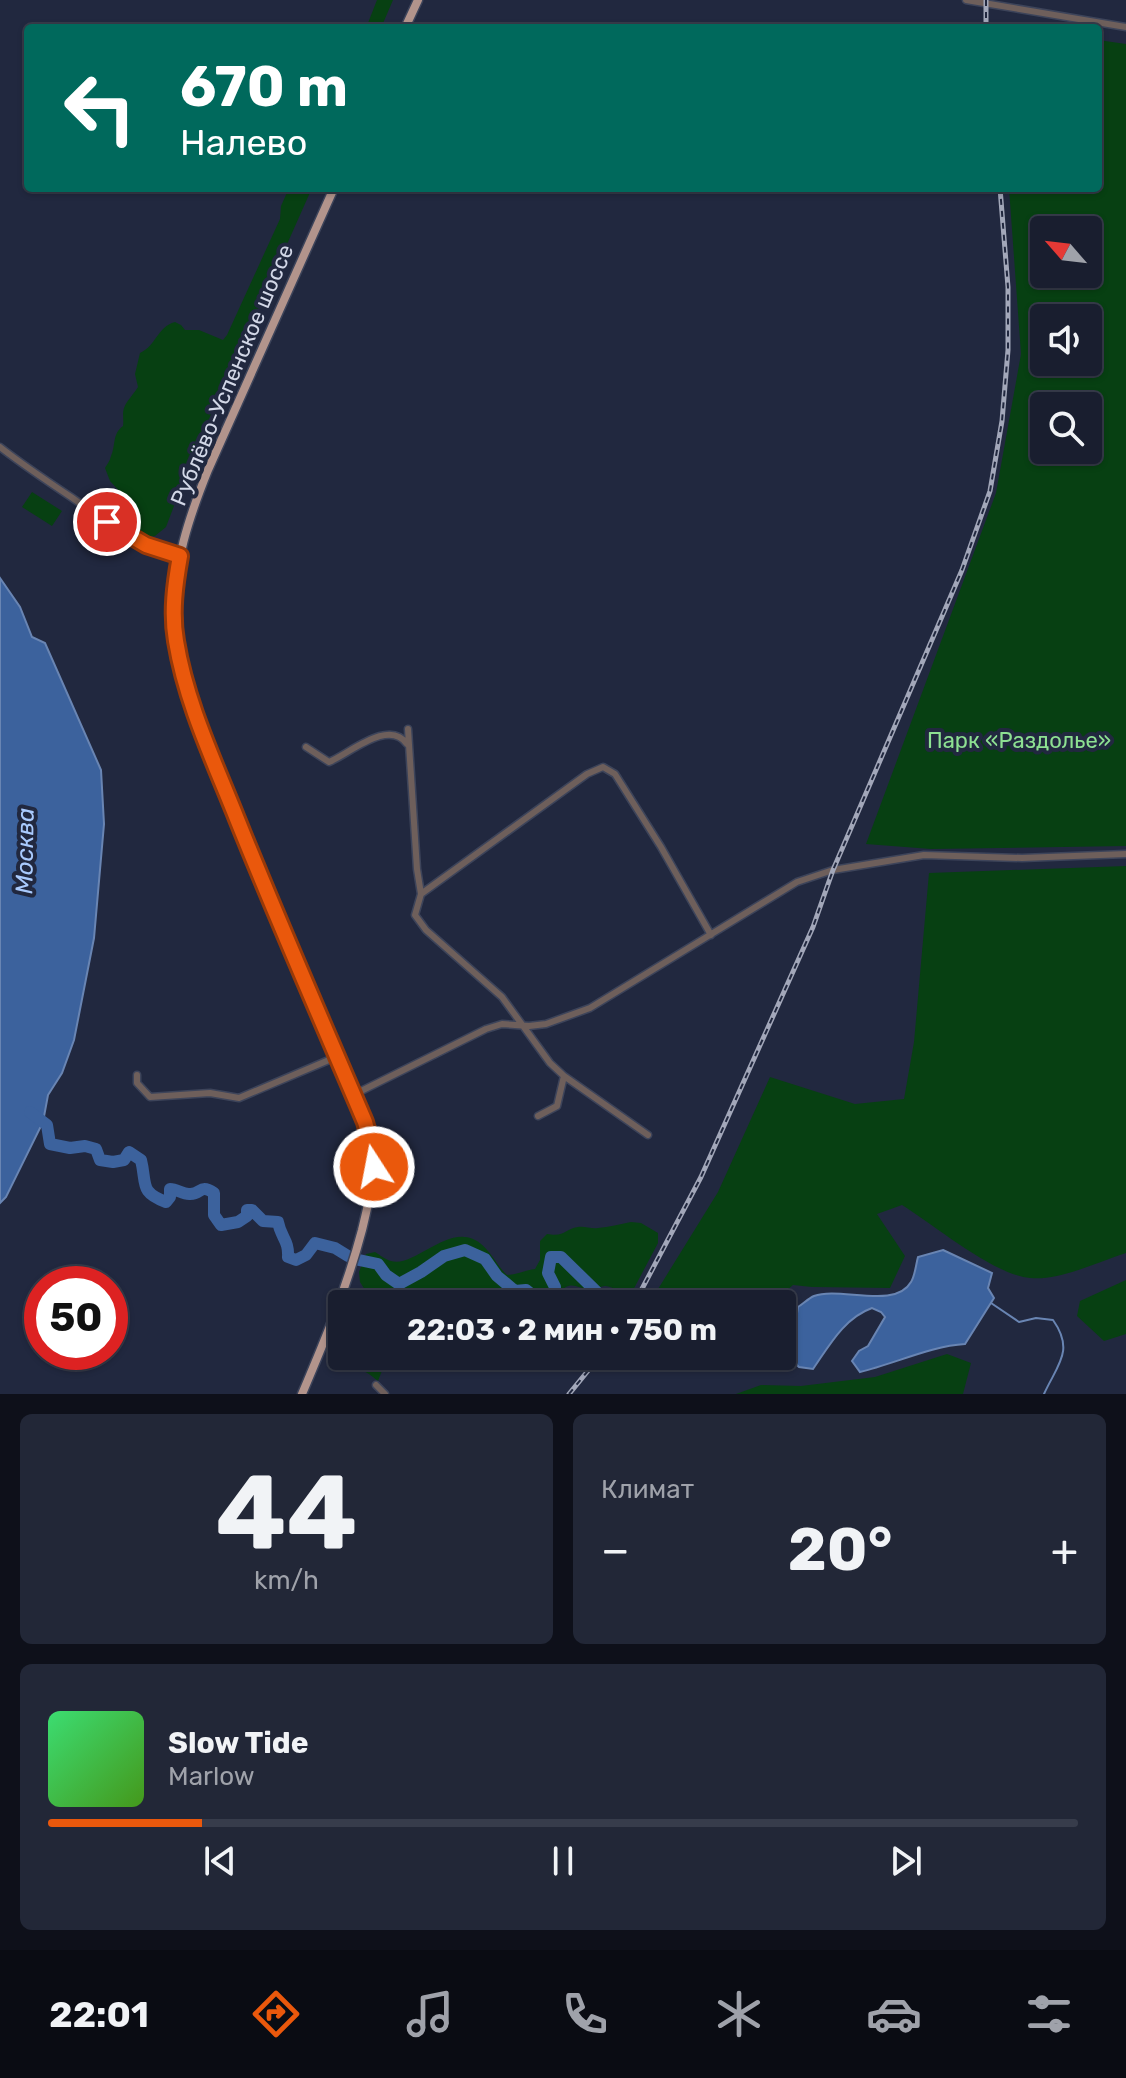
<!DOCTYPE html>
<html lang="ru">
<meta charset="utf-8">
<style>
:root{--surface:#191e2f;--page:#222737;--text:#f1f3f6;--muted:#9fa2aa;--line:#373c4b;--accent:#ea580c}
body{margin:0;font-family:Rubik,sans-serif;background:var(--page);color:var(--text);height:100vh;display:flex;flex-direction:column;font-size:30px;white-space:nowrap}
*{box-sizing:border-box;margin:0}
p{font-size:26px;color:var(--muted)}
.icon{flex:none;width:44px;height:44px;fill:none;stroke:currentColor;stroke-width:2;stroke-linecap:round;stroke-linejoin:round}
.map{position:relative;height:1394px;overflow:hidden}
.sheet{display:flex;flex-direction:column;gap:20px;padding:20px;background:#0e101a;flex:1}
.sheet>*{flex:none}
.guide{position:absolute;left:24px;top:24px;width:1078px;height:168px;border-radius:8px;box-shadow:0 2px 6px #0004,0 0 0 2px var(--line);background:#00695c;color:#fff;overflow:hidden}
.needle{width:52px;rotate:298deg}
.tools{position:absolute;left:1030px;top:216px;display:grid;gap:16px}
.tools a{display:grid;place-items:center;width:72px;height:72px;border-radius:8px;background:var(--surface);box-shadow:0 2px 6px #0004,0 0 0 2px var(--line);font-size:40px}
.speed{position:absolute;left:24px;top:1266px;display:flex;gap:16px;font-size:40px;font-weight:700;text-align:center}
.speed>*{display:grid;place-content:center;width:104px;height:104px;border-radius:50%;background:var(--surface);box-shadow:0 2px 6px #0004,0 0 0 2px var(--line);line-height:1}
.speed .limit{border:12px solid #d22;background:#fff;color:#111}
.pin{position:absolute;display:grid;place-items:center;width:68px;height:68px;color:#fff;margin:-34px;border:4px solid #fff;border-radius:50%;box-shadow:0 2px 8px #0007}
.me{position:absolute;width:88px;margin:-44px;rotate:349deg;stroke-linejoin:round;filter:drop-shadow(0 0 6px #0008)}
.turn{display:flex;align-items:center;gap:28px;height:168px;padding:0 24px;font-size:36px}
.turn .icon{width:104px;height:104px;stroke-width:2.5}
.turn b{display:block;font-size:56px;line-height:68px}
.big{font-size:60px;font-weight:700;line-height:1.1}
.sheet .card{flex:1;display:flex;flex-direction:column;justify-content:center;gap:12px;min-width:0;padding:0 28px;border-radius:12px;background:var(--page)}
.sheet .dial{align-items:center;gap:0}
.dial b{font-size:104px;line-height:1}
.song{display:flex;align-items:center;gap:24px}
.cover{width:96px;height:96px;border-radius:12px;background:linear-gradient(135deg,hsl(140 70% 55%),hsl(100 70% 35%))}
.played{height:8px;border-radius:4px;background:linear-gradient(90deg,var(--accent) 15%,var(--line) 15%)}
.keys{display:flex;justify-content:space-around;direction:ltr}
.heat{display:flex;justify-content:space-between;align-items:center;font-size:44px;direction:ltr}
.sheet .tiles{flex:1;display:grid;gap:20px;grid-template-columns:1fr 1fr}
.card:last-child{grid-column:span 2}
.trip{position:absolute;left:328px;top:1290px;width:468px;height:80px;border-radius:8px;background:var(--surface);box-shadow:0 2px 6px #0004,0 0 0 2px var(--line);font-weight:700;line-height:80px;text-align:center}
.menu{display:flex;height:128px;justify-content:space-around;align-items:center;background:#0a0c13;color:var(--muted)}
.menu .icon{width:56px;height:56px}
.menu .selected{color:var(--accent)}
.menu b{font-size:36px;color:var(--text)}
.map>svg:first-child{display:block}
.green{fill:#074012;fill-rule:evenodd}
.water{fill:#3c629d;stroke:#6985b3;stroke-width:2}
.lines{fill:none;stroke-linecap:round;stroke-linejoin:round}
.stream{stroke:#6985b3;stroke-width:2}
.river{stroke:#3c629d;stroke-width:12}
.minor-casing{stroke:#3d445a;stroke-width:9}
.major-casing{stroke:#3d445a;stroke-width:11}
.minor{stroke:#6e5f5b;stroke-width:6}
.major{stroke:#b2948c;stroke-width:8}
.rail-casing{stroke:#a2a7b9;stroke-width:5}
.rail{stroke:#21283f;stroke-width:2;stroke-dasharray:6;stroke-linecap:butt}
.route-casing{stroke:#983908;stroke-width:20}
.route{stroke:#ea580c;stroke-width:14}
.labels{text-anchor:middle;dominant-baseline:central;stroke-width:8;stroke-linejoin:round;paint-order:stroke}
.street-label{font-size:22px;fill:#d2d7e7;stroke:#21283f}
.park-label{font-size:22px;fill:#8de092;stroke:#21283f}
.water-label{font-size:24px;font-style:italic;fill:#a9cafd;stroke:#21283f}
</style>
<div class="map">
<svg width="1126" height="1394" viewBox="0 0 1126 1394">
<rect width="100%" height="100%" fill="#21283f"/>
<path class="green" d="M 377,0 L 393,0 L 381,28 L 366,28 Z
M 1098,40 L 1126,44 L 1126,846 L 931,849 L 866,844 L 996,493 L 1021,354 L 1009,188 L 1098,188 ZM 1044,230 L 1088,230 L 1088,274 L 1044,274 ZM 1044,318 L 1088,318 L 1088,362 L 1044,362 ZM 1044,406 L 1088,406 L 1088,450 L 1044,450 Z
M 289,188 L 312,188 L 193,456 L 166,527 L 155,536 L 148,537 L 142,536 L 125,524 L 115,505 L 121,493 L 110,481 L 105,468 C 107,464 110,461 111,456 C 116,445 112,434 123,426 C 124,419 122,414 124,408 C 127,400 134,394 138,387 L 135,374 L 140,353 C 156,346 157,327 175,322 L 181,325 L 185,330 L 199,330 L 223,340 L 227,335 L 280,219 L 281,206 Z
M 32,492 L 62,511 L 52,526 L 22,507 Z
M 1126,866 L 1126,1253 C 1098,1262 1059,1281 1030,1278 C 994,1275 934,1225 902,1205 L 877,1214 L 905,1256 L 890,1288 L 812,1287 L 793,1285 L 771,1304 L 654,1304 L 650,1302 L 718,1192 L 770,1077 L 855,1104 L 904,1099 L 914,1042 L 929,873 Z
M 631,1222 L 641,1223 L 658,1233 L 658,1243 L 630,1296 C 622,1293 614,1287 605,1286 C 601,1286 597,1289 593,1289 C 576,1290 572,1277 557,1295 L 559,1304 L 364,1304 L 365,1290 L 360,1282 L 359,1272 L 366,1254 L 375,1252 C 380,1255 386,1260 391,1261 C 413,1268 445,1227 473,1239 C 488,1245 496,1265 507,1275 C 517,1275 525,1270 535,1269 L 540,1260 L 540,1241 L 547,1234 C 566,1237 564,1229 578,1227 C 585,1226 591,1229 598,1228 C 609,1227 620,1224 631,1222 Z
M 1126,1280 L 1126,1334 L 1104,1341 L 1077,1316 L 1080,1301 Z
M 341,1338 L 342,1356 L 432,1356 L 383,1368 L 378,1381 C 361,1366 355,1369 335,1365 L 331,1355 Z
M 947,1354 L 971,1363 L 963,1394 L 736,1394 L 761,1385 L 801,1386 L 875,1377 Z"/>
<path class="water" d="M 0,578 L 20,607 L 32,637 L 45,643 L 101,770 L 104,824 L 94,938 L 74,1040 L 62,1073 L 48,1095 L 43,1122 L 6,1197 L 0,1203 Z
M 943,1250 L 992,1273 L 988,1288 L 994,1298 L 965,1344 C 931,1346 894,1364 860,1372 L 852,1361 L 859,1351 L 868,1346 L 885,1317 L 881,1312 L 872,1308 C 844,1318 829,1346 813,1369 L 799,1367 L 790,1358 L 798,1307 C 803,1304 809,1298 814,1296 C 839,1286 895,1310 911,1282 C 915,1276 916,1264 918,1257 Z"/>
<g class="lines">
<path class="stream" d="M 991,1303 L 1019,1322 L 1036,1318 L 1053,1320 C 1075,1351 1057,1365 1044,1394"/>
<path class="river" d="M 30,1112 L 47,1125 L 50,1144 L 70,1148 L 85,1146 L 96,1149 L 100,1160 L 113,1162 L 124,1160 L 129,1152 L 141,1160 C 147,1184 139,1192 166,1202 L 170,1197 L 170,1189 C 177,1189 182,1194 189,1194 C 202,1195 199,1183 214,1193 L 214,1215 L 221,1225 L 238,1222 L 247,1216 L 247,1210 L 252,1210 L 263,1221 L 278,1222 C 281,1238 289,1240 288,1257 L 296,1260 L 306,1255 L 315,1243 L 335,1248 L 348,1256
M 359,1260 L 378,1264 L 386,1275 L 399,1284 L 421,1272 L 444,1256 L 465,1250 L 485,1259 L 497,1276 L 515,1291 L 526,1290 L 536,1298 L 554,1296 L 555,1287 L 548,1273 L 551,1257 L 561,1257 L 606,1301
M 782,1319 L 796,1321"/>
<defs>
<path id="minor" d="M 966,0 L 1126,27
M 0,447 C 23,465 47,481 71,497 C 107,522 138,544 180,556
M 408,729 L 417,869 L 421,894 L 415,915 L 426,930 L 502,997 L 550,1063 L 564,1076 L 557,1106 L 538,1116
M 306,747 L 329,762 C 349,754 389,718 407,744
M 421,894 L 587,774 L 603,767 L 615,774 L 661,847 L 711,935
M 137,1075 L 137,1083 L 150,1097 L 210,1093 L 239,1098 L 336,1057
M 564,1076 L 648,1135
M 353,1095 L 486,1029 L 502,1024 L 529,1026 L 546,1024 L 590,1008 L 797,882 L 833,870 L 924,855 L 1022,858 L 1126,854
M 376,1385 L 385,1394"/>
<path id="major" d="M 405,28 L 418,0
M 302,1394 C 325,1340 347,1287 362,1230 C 367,1209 373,1186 373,1164 C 373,1124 344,1077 329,1040 C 313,999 295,958 277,918 C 259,879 246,839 229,800 C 206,743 175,679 174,616 C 173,565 189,517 208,470 L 334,188"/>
</defs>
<use href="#minor" class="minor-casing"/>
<use href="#major" class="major-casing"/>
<use href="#minor" class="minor"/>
<use href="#major" class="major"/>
<defs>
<path id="rail" d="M 986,0 L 986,28
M 634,1304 L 701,1177 L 813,927 L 833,870 L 962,570 L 990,491 L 1002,421 L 1008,350 L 1008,287 L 1000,188
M 569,1394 L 600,1356"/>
</defs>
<use href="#rail" class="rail-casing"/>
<use href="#rail" class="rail"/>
</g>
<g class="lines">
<defs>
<path id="route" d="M 107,522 L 146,545 L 180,556 C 175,584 171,613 176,641 C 186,703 214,761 237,819 C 278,921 322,1021 365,1122 L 371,1144 L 374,1167"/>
</defs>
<use href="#route" class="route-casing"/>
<use href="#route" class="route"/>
</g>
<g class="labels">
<g class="street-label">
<text transform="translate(232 375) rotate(-67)">Рублёво-Успенское шоссе</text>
</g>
<g class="park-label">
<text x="1019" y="740">Парк «Раздолье»</text>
</g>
<g class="water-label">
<text transform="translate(25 851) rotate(-89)">Москва</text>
</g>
</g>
</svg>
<div class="tools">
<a><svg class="needle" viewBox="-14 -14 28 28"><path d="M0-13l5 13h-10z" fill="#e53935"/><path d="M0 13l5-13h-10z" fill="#9fa2aa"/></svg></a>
<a><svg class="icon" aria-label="sound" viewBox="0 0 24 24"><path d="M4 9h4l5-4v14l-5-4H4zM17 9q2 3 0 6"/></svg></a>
<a><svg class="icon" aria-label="search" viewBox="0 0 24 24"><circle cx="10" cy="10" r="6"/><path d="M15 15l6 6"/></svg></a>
</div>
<div class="speed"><div class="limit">50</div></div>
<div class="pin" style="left:107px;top:522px;background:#d93025"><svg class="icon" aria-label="arrive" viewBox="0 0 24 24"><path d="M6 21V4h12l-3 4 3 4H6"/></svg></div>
<svg class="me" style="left:374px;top:1167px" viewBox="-20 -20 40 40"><circle r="17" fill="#ea580c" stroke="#fff" stroke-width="3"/><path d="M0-11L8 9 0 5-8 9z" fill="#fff"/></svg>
<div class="trip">22:03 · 2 мин · 750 m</div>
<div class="guide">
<div class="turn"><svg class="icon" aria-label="left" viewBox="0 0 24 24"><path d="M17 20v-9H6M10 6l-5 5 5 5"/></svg><div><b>670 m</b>Налево</div></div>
</div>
</div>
<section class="sheet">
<div class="tiles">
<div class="card dial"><b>44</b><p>km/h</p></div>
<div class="card"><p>Климат</p>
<div class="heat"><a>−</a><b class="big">20°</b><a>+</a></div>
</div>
<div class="card">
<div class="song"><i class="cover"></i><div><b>Slow Tide</b><p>Marlow</p></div></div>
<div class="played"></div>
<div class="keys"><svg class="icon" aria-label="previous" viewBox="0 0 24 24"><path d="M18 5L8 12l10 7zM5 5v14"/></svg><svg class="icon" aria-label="pause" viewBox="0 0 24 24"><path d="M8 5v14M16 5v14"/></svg><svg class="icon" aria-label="next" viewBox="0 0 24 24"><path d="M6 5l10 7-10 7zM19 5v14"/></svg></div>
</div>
</div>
</section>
<nav class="menu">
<b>22:01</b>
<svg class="icon selected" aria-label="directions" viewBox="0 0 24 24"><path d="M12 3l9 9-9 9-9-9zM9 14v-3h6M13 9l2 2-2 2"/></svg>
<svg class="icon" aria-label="music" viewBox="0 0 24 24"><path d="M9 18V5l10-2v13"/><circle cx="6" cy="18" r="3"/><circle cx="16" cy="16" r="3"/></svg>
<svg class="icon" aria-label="phone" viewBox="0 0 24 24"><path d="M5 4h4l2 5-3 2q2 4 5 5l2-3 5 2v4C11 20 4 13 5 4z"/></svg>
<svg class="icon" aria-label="climate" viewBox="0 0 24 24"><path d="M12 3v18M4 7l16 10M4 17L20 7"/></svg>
<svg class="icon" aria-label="car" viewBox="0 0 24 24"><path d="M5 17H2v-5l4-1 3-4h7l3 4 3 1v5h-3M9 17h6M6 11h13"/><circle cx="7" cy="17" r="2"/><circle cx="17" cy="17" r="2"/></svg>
<svg class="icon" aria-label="filters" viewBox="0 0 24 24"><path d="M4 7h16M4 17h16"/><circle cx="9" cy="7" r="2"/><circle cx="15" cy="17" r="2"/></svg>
</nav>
